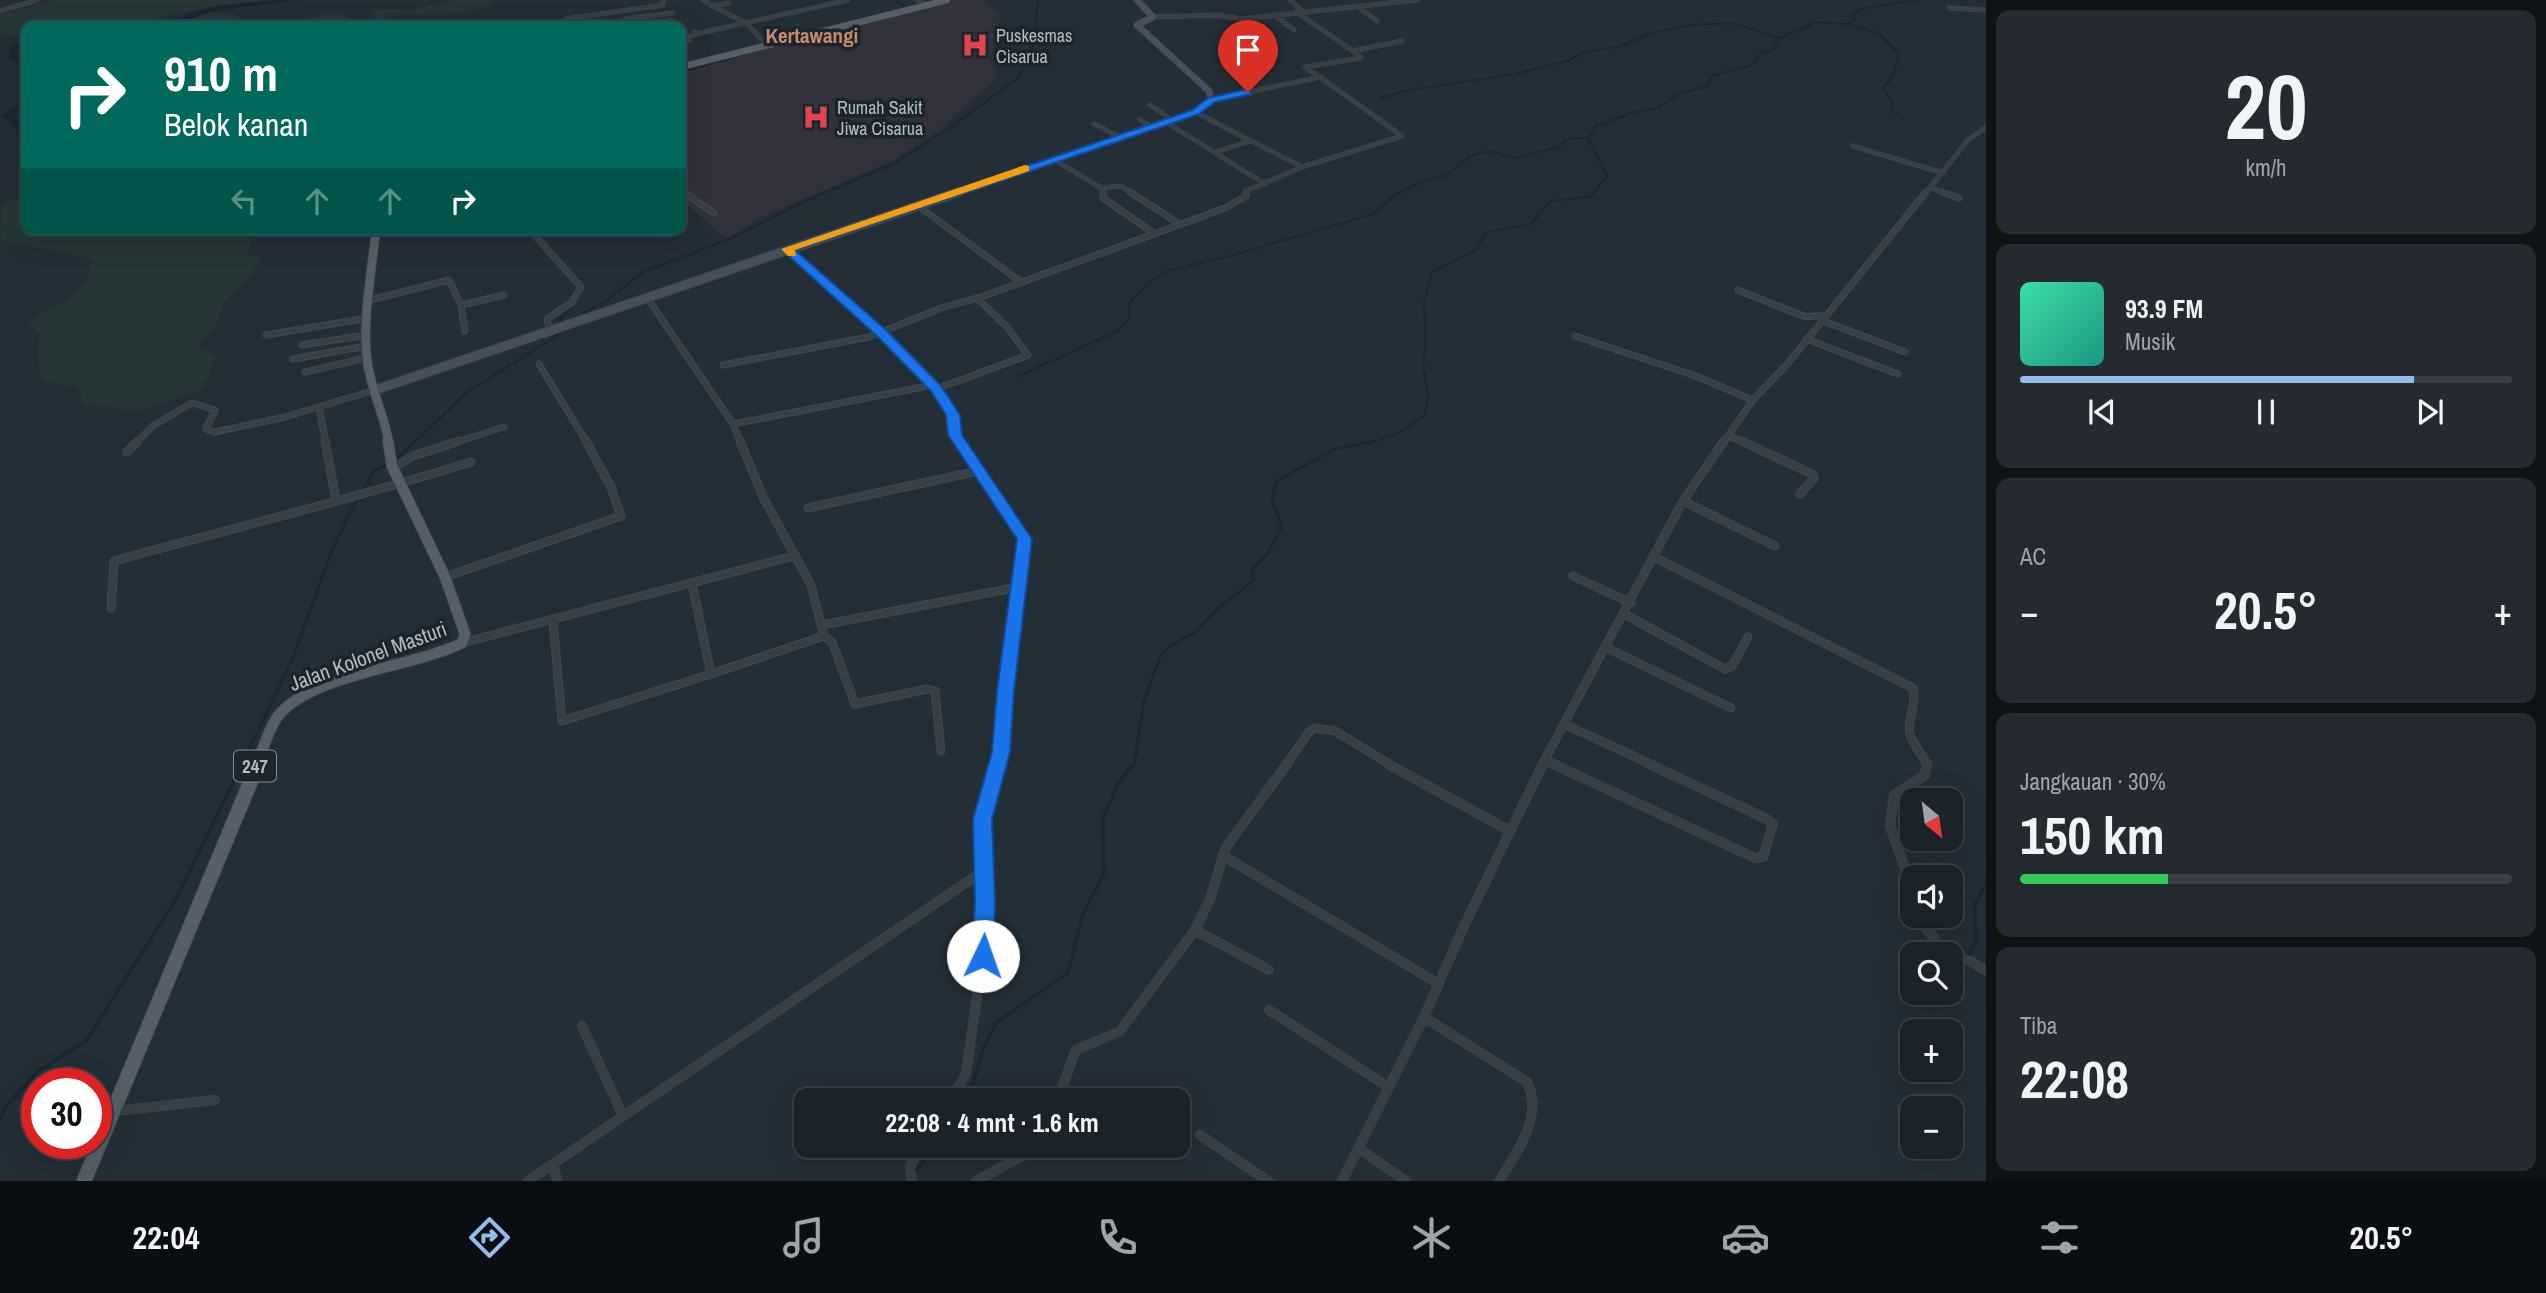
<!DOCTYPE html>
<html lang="id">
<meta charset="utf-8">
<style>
:root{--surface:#1b2228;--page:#242a30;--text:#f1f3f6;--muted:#a0a4a8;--line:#393f45;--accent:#92bce9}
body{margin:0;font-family:"Archivo Narrow",sans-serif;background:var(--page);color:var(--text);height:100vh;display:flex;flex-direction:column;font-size:26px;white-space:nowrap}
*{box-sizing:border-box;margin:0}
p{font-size:23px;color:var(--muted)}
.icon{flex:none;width:38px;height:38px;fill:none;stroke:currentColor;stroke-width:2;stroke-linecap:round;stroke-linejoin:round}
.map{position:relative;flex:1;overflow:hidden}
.details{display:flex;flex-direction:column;gap:10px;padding:10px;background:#0f1316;width:560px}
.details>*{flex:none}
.hud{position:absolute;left:21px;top:21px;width:665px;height:214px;border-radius:14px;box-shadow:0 7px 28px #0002,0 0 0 2px var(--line);background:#00695c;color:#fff;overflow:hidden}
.needle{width:46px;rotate:151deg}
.tools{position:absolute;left:1900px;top:788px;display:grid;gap:14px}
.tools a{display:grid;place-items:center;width:63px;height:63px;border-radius:14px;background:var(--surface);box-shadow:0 7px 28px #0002,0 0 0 2px var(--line);font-size:35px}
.speed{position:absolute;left:21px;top:1068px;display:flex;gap:14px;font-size:35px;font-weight:700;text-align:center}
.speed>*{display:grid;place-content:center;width:91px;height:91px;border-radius:50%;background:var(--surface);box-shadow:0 7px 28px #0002,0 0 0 2px var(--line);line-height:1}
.speed .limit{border:10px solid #d22;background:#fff;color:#111}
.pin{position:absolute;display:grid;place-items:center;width:60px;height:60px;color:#fff;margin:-72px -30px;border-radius:50% 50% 50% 0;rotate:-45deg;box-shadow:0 0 7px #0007}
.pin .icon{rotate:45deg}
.me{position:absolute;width:77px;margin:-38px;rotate:3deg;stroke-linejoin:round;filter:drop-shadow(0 0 5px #0008)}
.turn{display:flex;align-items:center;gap:24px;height:147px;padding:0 28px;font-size:32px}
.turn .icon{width:91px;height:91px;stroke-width:2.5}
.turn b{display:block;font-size:49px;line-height:60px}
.lanes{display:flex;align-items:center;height:66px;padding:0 28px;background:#0003;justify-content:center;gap:35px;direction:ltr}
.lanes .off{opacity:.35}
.big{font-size:52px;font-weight:700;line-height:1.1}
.details .widget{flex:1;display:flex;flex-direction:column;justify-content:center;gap:10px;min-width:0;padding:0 24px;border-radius:14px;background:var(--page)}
.details .dial{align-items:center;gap:0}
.dial b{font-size:91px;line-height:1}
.song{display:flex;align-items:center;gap:21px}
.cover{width:84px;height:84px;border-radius:10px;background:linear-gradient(135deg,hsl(160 70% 55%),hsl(170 70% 35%))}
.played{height:7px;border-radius:4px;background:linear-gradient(90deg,var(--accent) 80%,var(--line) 80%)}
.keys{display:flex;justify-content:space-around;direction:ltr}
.heat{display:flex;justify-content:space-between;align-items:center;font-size:38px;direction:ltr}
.charge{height:10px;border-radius:5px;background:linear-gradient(90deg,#34c759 30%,var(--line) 0)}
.trip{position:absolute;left:794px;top:1088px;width:396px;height:70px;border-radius:14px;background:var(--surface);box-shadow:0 7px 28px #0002,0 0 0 2px var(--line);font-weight:700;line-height:70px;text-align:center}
.tab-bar{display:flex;height:112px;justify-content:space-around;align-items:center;background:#0b0e10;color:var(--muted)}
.tab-bar .icon{width:49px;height:49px}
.tab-bar .on{color:var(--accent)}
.tab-bar b{font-size:32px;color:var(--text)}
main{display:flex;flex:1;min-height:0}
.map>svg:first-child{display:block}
.medical{fill:#32323c}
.green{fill:#263738}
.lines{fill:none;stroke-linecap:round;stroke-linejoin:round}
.stream-far2{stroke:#192633;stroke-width:2}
.stream-far1{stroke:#192633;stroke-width:2.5}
.stream{stroke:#192633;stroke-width:3.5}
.river{fill:#192633;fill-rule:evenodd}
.street-far3-casing{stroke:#414950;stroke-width:5}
.street-far2-casing{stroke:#414950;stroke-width:7}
.street-far1-casing{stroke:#414950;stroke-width:9}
.street-casing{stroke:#414950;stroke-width:10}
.secondary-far1-casing{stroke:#414950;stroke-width:7}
.secondary-casing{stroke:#414950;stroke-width:10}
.primary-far3-casing{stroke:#414950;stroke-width:7}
.primary-far2-casing{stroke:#414950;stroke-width:10}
.primary-far1-casing{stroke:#414950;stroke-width:12}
.primary-casing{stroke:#414950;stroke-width:16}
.street-far3{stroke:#384047;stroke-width:4.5}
.street-far2{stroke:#384047;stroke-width:5}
.street-far1{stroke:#384047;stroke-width:7}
.street{stroke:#384047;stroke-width:9}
.secondary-far1{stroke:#464f5a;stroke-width:6}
.secondary{stroke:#464f5a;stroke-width:8}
.primary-far3{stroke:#565f67;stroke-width:6}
.primary-far2{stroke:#565f67;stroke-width:8}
.primary-far1{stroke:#565f67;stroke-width:10}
.primary{stroke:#565f67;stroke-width:14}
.route{fill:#1a73e8;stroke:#114b97;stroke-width:2}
.slow{fill:#f59e0b}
.labels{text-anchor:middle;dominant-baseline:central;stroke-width:7;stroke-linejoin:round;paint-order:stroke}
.far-poi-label{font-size:18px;fill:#b3bbc3;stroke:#1d252c;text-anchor:start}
.shield{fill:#1d252c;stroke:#868e96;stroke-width:2}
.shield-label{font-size:19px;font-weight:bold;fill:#b3bbc3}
.far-quarter-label{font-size:21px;font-weight:bold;fill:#c5896c;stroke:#1d252c}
.street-label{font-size:21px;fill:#b3bbc3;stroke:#1d252c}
</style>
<main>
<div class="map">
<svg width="1986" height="1181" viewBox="0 0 1986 1181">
<rect width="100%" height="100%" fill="#242e36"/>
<path class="medical" d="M 947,0 L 982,0 L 1001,14 L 990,60 L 998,78 L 936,132 L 892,161 L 764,216 L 726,239 L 681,199 L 681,68 Z"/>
<path class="green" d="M 53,0 L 277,0 L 207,7 L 155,19 L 88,26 L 26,26 L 26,35 L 0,37 L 0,15 Z
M 451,0 L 497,0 L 488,7 C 474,6 466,13 455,13 C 432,14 410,13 386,12 L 383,13 L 391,19 L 366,26 L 376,20 L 370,13 L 374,10 L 412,10 Z
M 221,12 L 238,16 L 244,25 L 274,26 L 156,26 L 192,15 Z
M 324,13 L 341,14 L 353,19 L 350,26 L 278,26 L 298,24 Z
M 26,194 L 26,229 L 261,229 L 252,237 L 247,255 L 261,257 L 261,262 L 223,305 L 214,329 L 196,344 L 202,350 L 213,352 L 216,358 L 203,389 L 138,412 L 82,404 L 78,387 L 42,381 L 38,353 L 40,334 L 29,324 L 30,320 C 53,307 96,291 90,259 C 58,247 30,250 0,239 L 2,204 Z"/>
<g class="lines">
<path class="stream-far2" d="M 896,0 L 905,8
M 1851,24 L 1879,34 L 1899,54 L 1893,77 L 1883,87 L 1892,102 L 1892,110 L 1902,118
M 681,72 L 745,54
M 1380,98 L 1404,91 L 1515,74 L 1570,60 L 1583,53 L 1621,46 L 1655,32 L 1690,25 L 1733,23 L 1780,38
M 576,300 L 583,288
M 575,318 L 607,300 L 643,272 L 727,240 L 807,200 L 895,163 L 951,127 L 1019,77 L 1033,46 L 1038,0
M 563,324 L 560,319 L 572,304
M 1016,377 L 1118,331 L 1129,318 L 1130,302 L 1150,281 L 1169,270 L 1223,258 L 1373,214 L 1395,195 L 1426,180 L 1445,176 L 1471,156 L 1489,151 L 1515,158 L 1558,147 L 1570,138 L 1588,138
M 414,443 L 466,393 L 555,337 L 559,330
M 1369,443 L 1399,433 L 1425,415 L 1428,394 L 1423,369 L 1426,338 L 1424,302 L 1432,272 L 1475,251 L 1487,232 L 1531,224 L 1550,201 L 1590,197 L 1607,176 L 1588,138 L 1595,131 L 1594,127 L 1634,112 L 1654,109 L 1680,94 L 1707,86 L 1712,76 L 1752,65 L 1760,54 L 1774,49 L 1780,38 L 1816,22 L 1846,24 L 1855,20 L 1852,14 L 1864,8 L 1917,0"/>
<path class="stream-far1" d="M 396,460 L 415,441
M 241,765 L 291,663 L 331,553 L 349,515 L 374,471 L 390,463
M 1134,765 L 1144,701 L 1160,657 L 1170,646 L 1196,632 L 1218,608 L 1254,580 L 1252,569 L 1268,553 L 1282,527 L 1272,500 L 1277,481 L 1335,449 L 1375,441"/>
<path class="stream" d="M 1967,958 L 1976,942 L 1975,904 L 1986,884
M 968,1101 L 983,1048 L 998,1021 L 1068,973 L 1083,914 L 1104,873 L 1103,818 L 1118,783 L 1134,764
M 0,1119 L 7,1105 L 37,1072 L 86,1041 L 176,899 L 242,764
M 915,1172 L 936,1146"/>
<path class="river" d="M 273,0 L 298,0 L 210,12 L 169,26 L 157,26 L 209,7 Z
M 26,40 L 26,47 L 16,52 L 17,56 L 26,59 L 26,65 L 9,59 L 9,49 Z
M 26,100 L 26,107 L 13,116 L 26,127 L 25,164 L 20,161 L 17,129 L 2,116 Z"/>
<defs>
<path id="street-far3" d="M 703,0 L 747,24 L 766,44
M 917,0 L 925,5
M 1290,0 L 1302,11
M 712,6 L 729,3
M 1357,6 L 1377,21
M 1949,8 L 1986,10
M 0,11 L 37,0
M 1296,12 L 1353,51 L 1402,41
M 1275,15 L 1294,30
M 1153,17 L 1217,15 L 1241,19 L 1417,0
M 625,19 L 673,13
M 564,26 L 566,19 L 663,5 L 663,0
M 651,26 L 671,20
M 797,27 L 806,34
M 696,34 L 848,0
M 681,41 L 689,40 L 689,36 L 697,34 L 695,32
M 681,49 L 686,66
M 1318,76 L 1305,67 L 1361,58 L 1353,51
M 1211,100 L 1320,77 L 1402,136 L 1302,167
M 1150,105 L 1173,120
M 1195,112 L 1302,167 L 1246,191 L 1246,194
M 1140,120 L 1152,127
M 1166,122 L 1265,184
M 1094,124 L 1120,137
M 1853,146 L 1943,173
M 1216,152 L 1250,141
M 1053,159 L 1101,188 L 1121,186 L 1133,194
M 1931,188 L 1947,194
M 1103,189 L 1103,194
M 681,191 L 685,194
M 1925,194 L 1968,140 L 1986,127"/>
<path id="street-far2" d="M 683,192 L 714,213
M 1103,192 L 1103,198 L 1152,232
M 1130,192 L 1178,223
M 1942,192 L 1959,198
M 917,205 L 1021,282
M 529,229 L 581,287 L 572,302 L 547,319 L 550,330
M 376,233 L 398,229
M 787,249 C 839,295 899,338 941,394 C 954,411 950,428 960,443
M 1738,290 L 1806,317 L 1826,315
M 648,299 L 733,424 L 741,443
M 370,300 L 449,280 L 461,305 L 465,331
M 461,305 L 504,295
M 1821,320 L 1905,352
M 266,335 L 368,318
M 1575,336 L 1693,375 L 1753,400
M 1806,339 L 1898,374
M 302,345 L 367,335
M 293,359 L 366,346
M 539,364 L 587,443
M 723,365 L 869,337 L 941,308 L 984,296 L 1225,208 L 1246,196 L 1246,192
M 305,372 L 366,358
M 936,389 L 1028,355 L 1006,326 L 977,298
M 319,408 L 326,443
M 733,424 L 933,385
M 1730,436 L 1746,443
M 136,443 L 154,425 L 192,403 L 215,410 L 206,429 L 215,432 L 285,417 L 375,390
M 453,443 L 504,427
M 1723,443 L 1753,400 L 1789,362 L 1926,192"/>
<path id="street-far1" d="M 325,441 L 336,500
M 959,441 L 1024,539 L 997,765
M 1742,441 L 1812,474 L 1814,478 L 1800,494
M 127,452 L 138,441
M 393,468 L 413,456 L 459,441
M 1683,501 L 1775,546
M 808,508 L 978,471
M 1654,557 L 1913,688 C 1917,709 1906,719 1910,734 C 1913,745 1923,755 1927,765
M 1573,576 L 1631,603
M 445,577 L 621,516 L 611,487 L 586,441
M 692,584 L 711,674 L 824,636 L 811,585 L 764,499 L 740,441
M 111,608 L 114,561 C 233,528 353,499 471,462
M 1624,614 L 1725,669 L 1732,666 L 1748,637
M 553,621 L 562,721 L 711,674
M 822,625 L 1019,587
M 824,636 L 832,642 L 855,704 L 927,689 L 935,691 L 941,751
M 462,643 L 794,556
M 1605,647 L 1731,708
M 1564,724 L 1653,765
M 1545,760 L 1557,765
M 1286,765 L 1308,733 L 1315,728 L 1335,731 L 1391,765
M 1542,765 L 1683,501 L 1724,441"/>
<path id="street" d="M 1388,764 L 1510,831
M 1553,764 L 1755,858 L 1763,857 L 1773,824 L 1767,819 L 1649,764
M 1222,855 L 1439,984
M 1913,891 L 1890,826 L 1894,795 L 1925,775 L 1927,764
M 1919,915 L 1920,922 L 1948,954
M 1195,930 L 1269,970
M 1951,956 L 1970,961 L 1986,971
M 1269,1010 L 1387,1086
M 1424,1017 L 1527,1082 C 1544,1117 1517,1152 1499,1181
M 582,1026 L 623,1116
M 951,1101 L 966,1073 L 983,956 L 982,819 L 998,764
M 1057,1101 L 1076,1050 L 1120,1031 L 1195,930 L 1210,899 L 1226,847 L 1287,764
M 115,1111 L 215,1100
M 1200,1135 L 1268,1181
M 1358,1148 L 1406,1181
M 553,1164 L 557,1181
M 528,1181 L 983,871
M 912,1181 L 910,1167 L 920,1146
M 976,1181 L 1022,1156 L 1033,1146
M 1342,1181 L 1424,1017 L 1464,926 L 1543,764"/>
<path id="secondary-far1" d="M 1137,0 L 1153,17
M 954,194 L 1195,112 L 1211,100 L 1209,91 L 1137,25 L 1153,17"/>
<path id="secondary" d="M 375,390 L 959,192"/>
<path id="primary-far3" d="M 681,67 L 947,0"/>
<path id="primary-far2" d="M 376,229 C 372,272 359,334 370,375 C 375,399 385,419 389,443"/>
<path id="primary-far1" d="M 257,765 C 263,750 268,729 278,716 C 311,674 414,667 462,643 L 465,634 L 445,577 L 392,466 L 388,441"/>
<path id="primary" d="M 84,1181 L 258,764"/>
</defs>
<use href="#street-far3" class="street-far3-casing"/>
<use href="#street-far2" class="street-far2-casing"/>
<use href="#street-far1" class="street-far1-casing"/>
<use href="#street" class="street-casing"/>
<use href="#secondary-far1" class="secondary-far1-casing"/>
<use href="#secondary" class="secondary-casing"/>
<use href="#primary-far3" class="primary-far3-casing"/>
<use href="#primary-far2" class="primary-far2-casing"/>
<use href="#primary-far1" class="primary-far1-casing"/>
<use href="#primary" class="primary-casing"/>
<use href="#street-far3" class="street-far3"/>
<use href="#street-far2" class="street-far2"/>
<use href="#street-far1" class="street-far1"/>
<use href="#street" class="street"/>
<use href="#secondary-far1" class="secondary-far1"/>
<use href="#secondary" class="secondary"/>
<use href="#primary-far3" class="primary-far3"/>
<use href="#primary-far2" class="primary-far2"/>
<use href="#primary-far1" class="primary-far1"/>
<use href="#primary" class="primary"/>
</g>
<path class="route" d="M 1248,89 L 1252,94 L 1215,102 L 1199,114 L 1176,122 L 795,250 L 886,330 L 941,386 L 960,415 L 962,435 L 1032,539 L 1014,691 L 1010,752 L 992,819 L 995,903 L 993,956 L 990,962 L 983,965 L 975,962 L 972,956 L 975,903 L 973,819 L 992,752 L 997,691 L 1017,539 L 948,435 L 946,415 L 931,391 L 877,336 L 781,249 L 1169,118 L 1192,110 L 1208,98 Z"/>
<path class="slow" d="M 1025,165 L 1029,166 L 1029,171 L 795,250 L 796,256 L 788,256 L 781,249 Z"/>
<defs>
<symbol id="hospital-bare" viewBox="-9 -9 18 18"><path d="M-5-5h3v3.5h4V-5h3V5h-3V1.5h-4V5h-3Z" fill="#e0444e" stroke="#1d252c" stroke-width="2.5" paint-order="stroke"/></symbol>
</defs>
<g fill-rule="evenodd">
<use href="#hospital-bare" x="956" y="26" width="38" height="38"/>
<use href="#hospital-bare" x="797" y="98" width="38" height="38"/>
</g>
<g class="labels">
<g class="far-poi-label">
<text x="996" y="35">Puskesmas<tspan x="996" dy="21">Cisarua</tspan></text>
<text x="837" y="107">Rumah Sakit<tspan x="837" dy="21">Jiwa Cisarua</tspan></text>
</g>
<rect class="shield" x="234" y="750.5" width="42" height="31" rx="5"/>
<g class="shield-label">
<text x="255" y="766">247</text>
</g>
<g class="far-quarter-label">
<text x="812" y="35">Kertawangi</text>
</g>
<g class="street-label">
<text transform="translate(368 656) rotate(-20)">Jalan Kolonel Masturi</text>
</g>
</g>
</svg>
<div class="tools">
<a><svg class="needle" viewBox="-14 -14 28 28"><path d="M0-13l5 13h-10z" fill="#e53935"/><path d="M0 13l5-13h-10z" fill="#a0a4a8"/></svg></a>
<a><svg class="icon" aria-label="sound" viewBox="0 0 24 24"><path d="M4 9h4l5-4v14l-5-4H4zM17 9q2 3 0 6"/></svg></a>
<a><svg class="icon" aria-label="search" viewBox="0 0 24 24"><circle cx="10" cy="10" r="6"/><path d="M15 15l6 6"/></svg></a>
<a>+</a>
<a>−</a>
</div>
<div class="speed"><div class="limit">30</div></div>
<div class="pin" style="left:1248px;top:92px;background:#d93025"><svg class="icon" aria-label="arrive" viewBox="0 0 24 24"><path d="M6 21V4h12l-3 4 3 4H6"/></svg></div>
<svg class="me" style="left:983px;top:956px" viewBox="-20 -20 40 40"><circle r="19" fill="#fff"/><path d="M0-13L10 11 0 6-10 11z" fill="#1a73e8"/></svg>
<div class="trip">22:08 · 4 mnt · 1.6 km</div>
<div class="hud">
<div class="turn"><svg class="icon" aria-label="right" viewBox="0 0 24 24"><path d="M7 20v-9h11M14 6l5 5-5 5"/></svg><div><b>910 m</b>Belok kanan</div></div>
<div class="lanes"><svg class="icon off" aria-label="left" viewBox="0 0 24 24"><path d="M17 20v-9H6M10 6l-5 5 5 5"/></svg><svg class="icon off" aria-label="ahead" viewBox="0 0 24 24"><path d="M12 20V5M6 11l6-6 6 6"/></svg><svg class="icon off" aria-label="ahead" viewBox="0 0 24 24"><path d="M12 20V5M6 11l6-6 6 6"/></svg><svg class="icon" aria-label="right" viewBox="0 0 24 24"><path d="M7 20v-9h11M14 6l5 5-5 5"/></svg></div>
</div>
</div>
<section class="details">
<div class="widget dial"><b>20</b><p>km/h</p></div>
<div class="widget">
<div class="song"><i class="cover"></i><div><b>93.9 FM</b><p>Musik</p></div></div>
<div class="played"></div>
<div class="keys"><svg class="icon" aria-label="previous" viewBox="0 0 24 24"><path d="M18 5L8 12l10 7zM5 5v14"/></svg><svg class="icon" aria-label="pause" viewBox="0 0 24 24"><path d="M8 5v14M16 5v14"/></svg><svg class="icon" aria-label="next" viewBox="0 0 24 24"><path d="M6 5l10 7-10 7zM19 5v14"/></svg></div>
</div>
<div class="widget"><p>AC</p>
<div class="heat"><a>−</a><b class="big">20.5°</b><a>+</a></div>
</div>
<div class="widget"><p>Jangkauan · 30%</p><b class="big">150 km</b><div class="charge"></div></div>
<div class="widget"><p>Tiba</p><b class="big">22:08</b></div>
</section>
</main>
<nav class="tab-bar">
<b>22:04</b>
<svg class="icon on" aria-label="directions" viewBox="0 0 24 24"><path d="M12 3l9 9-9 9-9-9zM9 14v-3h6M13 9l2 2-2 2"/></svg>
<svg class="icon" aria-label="music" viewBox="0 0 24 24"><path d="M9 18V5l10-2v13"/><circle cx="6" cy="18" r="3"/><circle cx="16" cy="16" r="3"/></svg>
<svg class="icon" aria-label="phone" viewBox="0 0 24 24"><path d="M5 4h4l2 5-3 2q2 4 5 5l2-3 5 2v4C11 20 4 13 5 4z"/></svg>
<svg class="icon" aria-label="climate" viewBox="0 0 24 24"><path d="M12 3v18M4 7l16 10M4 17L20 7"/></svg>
<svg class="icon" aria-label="car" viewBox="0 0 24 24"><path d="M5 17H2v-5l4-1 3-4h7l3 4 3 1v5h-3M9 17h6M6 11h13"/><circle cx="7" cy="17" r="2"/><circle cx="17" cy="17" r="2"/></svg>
<svg class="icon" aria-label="filters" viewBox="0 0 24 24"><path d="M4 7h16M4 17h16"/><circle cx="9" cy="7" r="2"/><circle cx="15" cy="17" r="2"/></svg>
<b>20.5°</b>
</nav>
